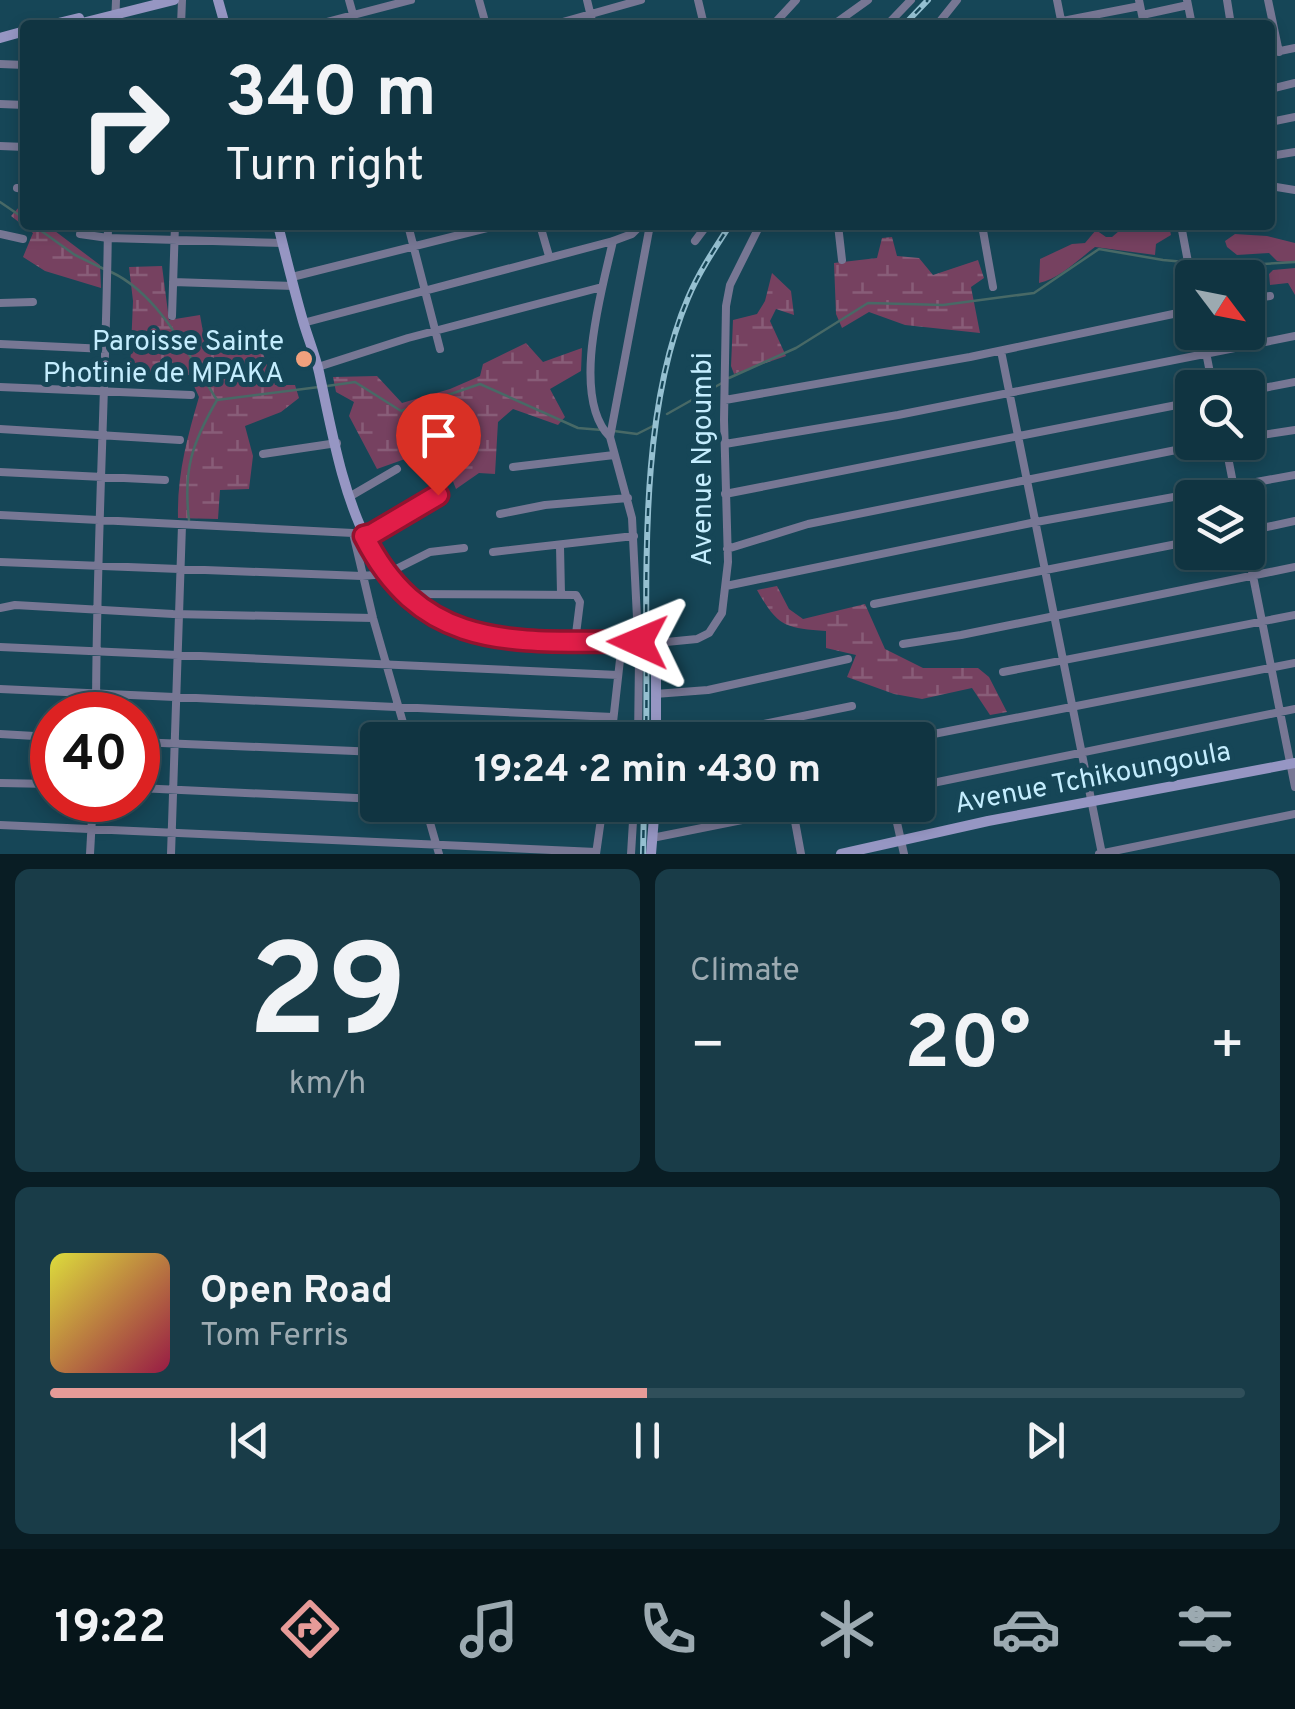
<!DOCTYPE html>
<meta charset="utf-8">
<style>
:root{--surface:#103441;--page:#193c48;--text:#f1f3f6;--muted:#9caab1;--line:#304f5a;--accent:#e69b98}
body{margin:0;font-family:Overpass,sans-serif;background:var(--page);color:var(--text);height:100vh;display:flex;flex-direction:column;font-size:38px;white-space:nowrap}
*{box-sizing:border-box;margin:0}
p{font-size:32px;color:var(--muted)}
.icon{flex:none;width:55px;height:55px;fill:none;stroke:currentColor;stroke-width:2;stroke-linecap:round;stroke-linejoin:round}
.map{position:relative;height:854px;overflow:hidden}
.drawer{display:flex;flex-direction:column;gap:15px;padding:15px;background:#091d24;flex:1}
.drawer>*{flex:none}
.top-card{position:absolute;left:20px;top:20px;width:1255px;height:210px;border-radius:10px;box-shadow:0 5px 15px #0003,0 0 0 2px var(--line);background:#103441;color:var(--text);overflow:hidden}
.needle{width:65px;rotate:122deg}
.fabs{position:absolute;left:1175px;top:260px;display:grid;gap:20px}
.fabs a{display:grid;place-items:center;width:90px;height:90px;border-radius:10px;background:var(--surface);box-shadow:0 5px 15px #0003,0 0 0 2px var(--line);font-size:50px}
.speed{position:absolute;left:30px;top:692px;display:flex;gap:20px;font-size:50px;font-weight:700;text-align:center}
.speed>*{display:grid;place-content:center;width:130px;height:130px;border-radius:50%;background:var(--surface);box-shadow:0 5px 15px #0003,0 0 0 2px var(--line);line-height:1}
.speed .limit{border:15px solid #d22;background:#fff;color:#111}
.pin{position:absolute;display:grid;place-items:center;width:85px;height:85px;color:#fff;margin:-102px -42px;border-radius:50% 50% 50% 0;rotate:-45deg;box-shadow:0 0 10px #0007}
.pin .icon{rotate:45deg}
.me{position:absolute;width:110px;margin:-55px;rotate:271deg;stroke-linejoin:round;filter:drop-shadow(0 0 8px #0008)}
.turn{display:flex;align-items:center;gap:35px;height:210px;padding:0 40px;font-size:45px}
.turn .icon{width:130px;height:130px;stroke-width:2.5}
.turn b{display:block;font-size:70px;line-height:85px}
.big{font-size:75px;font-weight:700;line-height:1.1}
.drawer .tile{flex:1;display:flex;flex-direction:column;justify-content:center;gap:15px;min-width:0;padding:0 35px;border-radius:15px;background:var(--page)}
.drawer .dial{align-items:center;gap:0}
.dial b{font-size:130px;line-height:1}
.song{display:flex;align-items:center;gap:30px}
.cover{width:120px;height:120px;border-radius:15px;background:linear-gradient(135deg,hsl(60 70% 55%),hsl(340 70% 35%))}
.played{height:10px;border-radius:5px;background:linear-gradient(90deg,var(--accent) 50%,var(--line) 50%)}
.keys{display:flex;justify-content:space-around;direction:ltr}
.heat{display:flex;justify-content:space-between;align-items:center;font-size:55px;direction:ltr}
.drawer .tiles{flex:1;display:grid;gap:15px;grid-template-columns:1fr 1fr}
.tile:last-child{grid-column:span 2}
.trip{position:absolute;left:360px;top:722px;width:575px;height:100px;border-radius:10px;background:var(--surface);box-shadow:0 5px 15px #0003,0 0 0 2px var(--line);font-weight:700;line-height:100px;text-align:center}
.dock{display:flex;height:160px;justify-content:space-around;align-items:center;background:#06151a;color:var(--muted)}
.dock .icon{width:70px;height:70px}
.dock .selected{color:var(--accent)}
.dock b{font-size:45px;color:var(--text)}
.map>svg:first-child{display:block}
.grass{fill:#764160}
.wetland{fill:url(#wetland-marsh)}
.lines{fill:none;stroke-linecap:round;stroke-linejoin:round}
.stream{stroke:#486966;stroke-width:2.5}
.street{stroke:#777794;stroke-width:8}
.secondary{stroke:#9696c3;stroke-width:10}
.rail-casing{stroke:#95c0d1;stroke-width:6}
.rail{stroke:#164657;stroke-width:2.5;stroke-dasharray:8;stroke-linecap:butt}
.route-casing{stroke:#92132f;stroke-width:25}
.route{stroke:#e11d48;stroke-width:18}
.poi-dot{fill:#f1a17d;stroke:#164657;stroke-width:4}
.labels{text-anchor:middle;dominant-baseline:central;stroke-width:10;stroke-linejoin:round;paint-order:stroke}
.poi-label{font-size:28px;fill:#c4edfe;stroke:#164657;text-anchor:end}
.street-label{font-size:28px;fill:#c4edfe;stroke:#164657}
</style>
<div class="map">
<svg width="1295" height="854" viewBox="0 0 1295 854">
<defs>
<pattern id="wetland-marsh" width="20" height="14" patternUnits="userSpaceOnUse" patternTransform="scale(2.5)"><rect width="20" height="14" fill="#764160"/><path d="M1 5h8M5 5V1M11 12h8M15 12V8" fill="none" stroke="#885d78"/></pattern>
</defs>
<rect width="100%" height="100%" fill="#164657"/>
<path class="grass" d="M 1126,225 L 1162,225 L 1170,230 L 1171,235 L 1156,244 L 1155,255 L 1095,247 C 1078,260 1059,279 1039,283 L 1040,259 L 1072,244 L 1085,243 L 1096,230 L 1106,237 L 1112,237 Z
M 1235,234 L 1267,236 L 1295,243 L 1295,263 L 1277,261 L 1269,253 L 1237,255 L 1227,247 L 1225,241 Z
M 1295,268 L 1295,295 L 1288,283 L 1270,285 L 1269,274 L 1273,270 Z"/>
<path class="wetland" d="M 20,206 L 25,209 L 25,225 L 47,225 L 100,265 L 101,288 L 45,271 L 23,257 L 33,233 L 11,216 Z
M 892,237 L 897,256 L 919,258 L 933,275 L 978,260 L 984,278 L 971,287 L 980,333 L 905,325 L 869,312 L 842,328 L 836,314 L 834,263 L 877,258 L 882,238 Z
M 162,266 L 169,320 L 200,315 L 206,349 L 262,351 L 275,385 L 295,385 L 299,398 L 281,412 L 245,426 L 253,456 L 249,489 L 220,490 L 218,519 L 178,518 C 177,475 187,438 199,397 L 189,375 L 130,371 L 133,301 L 129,267 Z
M 772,273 L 791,291 L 794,315 L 776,309 L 770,321 L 786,356 L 734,374 L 731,366 L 733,320 L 757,314 L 765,301 Z
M 526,343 L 543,362 L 582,348 L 581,371 L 550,389 L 565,417 L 558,425 L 513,409 L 498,422 L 495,474 L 479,473 L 456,489 L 452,479 L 405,459 L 377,469 L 349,416 L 354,402 L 336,392 L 333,377 L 377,376 L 402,403 L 450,389 L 480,376 L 483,364 Z
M 777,586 L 789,609 L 803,619 L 865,604 L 885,649 L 923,668 L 978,668 L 989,677 L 1007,712 L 990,715 L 972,688 L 922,699 L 894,694 L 847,677 L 856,655 L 826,648 L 826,631 C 785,628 778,627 757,590 Z"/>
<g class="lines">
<path class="stream" d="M 0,202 L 25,219
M 33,225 L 75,255 L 104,269
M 111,272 C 159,294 189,356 217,400 L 319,387
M 729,378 L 796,348 L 868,303 L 943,305 L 1034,293 L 1099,249 L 1163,260 L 1229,266 L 1295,262
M 327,386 L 355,382 L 401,411 L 480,384 L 578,428 L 602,430
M 667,414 L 722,383
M 614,431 L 637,434 L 653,426
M 189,520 C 183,470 192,443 217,400"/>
<path class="street" d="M 349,0 L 356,25
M 479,0 L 486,25
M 587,0 L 593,25
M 698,0 L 704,25
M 1057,0 L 1062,25
M 1139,0 L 1144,25
M 1187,0 L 1192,25
M 1227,0 L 1231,25
M 1268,0 L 1279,52
M 1142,15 L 1188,5
M 115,25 L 116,0
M 181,25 L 182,0
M 315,25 L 411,0
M 552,25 L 641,0
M 773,25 L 796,0
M 833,25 L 868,0
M 887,25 L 911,0
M 937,25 L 957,0
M 1042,25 L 1140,6
M 1270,53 L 1295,48
M 0,64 L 25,65
M 1270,89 L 1295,83
M 0,104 L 25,105
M 1270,122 L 1295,117
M 0,146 L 25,147
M 1270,156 L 1295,152
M 1270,186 L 1295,190
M 17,188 L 25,189
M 408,225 L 440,349
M 540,225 L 549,256
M 838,225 L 842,260
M 982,225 L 993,287
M 1181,225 L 1192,283
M 0,234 L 23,239
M 80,234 L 108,238 L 283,243
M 695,241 L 707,225
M 292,277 L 499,225
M 173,282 L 294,286
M 1248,299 L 1270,296
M 0,303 L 33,302
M 172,316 L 175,225
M 303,323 L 613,241 L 632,234 L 641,225
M 1202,332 L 1213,388
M 0,344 L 106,349
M 1001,351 L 1102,854
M 318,367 L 408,338 L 602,287
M 0,387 L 191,395
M 1248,391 L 1295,382
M 725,400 L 970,357 L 1192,310
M 0,429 L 180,440
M 610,437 C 570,397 602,290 613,241
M 1248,437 L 1295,430
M 1225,442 L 1236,498
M 725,444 L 898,415 L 1295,336
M 263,454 L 337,443
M 513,467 L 614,455
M 0,472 L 165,480
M 725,494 L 1192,402
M 349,497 L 397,469
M 500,514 L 545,505 L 628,498
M 0,515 L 353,533
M 1248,531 L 1295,521
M 353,533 L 373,618 L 408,740
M 364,536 L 372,534 L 438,495
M 560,546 L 561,594
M 727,549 L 808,524 L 1216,442
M 1248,551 L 1295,787
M 493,552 L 634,536
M 0,562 L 362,576 L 386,574 L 430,552 L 464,548
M 726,586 L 1036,522 L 1295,475
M 405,594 L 576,595 L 580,602 L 575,642
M 874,604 L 1192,541
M 0,608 L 15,605 L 173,614 L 373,618
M 656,643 L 697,639 L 709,633 L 722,613 L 728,562 L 724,420 L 726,306 L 730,285 L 760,225
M 903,644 L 961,635 L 1295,567
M 0,647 L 618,675
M 1003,672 L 1295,615
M 0,689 L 613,717
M 655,694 L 708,690 L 848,659
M 96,715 C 96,552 106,389 108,225
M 774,723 L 777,740
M 0,734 L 52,737
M 656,739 L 715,734 L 852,706
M 611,740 L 622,642
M 638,740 L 639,658 L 632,518 L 610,437 L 650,225
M 903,740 L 1295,663
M 138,742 L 378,752
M 0,783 L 52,784
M 918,786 L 1295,709
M 138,788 L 378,799
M 425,805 L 439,854
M 514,805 L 602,809
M 792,805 L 801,854
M 893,805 L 904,854
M 0,825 L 596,852
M 652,838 L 817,805
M 90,854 L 93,800
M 171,854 L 182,525
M 596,854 L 603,805
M 631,854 L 634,805
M 1099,854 L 1295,814"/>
<path class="secondary" d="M 218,0 L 225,25
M 50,25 L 79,18
M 74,25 L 174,0
M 0,38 L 25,31
M 278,225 C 286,257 294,290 303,321 C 308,338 315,355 319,372 C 342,477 358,604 481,635 C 538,650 598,635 656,643 L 656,740
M 651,854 L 655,805
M 841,854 L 988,821 L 1295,763"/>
<defs>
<path id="rail" d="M 904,25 L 928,0
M 646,740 C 649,604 634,424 688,298 C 699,272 715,248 730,225
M 643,854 L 644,805"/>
</defs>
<use href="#rail" class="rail-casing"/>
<use href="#rail" class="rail"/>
</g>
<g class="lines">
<defs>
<path id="route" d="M 438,495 L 372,534 L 364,536 C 425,657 522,640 638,642"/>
</defs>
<use href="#route" class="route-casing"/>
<use href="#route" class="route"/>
</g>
<circle class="poi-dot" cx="304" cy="359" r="10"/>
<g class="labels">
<g class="poi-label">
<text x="284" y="343">Paroisse Sainte<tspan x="284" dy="32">Photinie de MPAKA</tspan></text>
</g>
<g class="street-label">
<text transform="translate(704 459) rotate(-90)">Avenue Ngoumbi</text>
<text transform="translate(1093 779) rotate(-11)">Avenue Tchikoungoula</text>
</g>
</g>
</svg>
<div class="fabs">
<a><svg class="needle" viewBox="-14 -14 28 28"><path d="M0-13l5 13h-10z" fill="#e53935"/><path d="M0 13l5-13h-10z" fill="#9caab1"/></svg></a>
<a><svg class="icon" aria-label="search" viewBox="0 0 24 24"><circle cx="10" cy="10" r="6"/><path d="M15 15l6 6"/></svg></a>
<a><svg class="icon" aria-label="layers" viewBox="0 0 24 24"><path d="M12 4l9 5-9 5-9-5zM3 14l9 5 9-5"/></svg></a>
</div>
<div class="speed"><div class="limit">40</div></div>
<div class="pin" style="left:438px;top:495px;background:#d93025"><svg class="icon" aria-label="arrive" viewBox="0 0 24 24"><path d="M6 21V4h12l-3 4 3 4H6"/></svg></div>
<svg class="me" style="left:638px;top:642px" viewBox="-20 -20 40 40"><path d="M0-17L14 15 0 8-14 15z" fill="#e11d48" stroke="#fff" stroke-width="4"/></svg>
<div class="trip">19:24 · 2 min · 430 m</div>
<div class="top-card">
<div class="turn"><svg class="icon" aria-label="right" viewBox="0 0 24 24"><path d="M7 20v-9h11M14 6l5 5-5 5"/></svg><div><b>340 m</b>Turn right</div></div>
</div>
</div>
<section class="drawer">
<div class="tiles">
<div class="tile dial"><b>29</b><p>km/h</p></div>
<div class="tile"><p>Climate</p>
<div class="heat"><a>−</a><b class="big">20°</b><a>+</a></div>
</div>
<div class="tile">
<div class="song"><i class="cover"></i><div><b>Open Road</b><p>Tom Ferris</p></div></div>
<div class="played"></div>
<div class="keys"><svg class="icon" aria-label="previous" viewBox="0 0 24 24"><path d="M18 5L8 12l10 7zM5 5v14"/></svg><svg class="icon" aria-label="pause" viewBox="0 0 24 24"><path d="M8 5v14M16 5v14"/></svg><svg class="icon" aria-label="next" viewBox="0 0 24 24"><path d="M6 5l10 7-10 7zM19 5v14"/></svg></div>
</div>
</div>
</section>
<nav class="dock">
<b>19:22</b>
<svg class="icon selected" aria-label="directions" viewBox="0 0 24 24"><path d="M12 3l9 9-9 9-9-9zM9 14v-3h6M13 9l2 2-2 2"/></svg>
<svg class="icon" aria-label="music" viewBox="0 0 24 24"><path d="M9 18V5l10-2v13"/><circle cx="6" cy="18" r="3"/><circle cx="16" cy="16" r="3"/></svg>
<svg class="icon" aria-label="phone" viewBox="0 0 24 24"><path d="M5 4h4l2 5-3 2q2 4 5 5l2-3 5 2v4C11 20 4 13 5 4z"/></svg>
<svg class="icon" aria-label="climate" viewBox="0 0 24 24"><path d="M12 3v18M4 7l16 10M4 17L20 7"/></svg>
<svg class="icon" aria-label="car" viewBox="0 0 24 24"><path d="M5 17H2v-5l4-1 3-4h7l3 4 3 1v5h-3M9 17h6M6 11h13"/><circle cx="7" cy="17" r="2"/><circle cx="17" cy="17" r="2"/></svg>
<svg class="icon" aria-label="filters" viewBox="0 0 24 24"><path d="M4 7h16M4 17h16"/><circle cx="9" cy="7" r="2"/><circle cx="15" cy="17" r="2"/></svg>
</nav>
